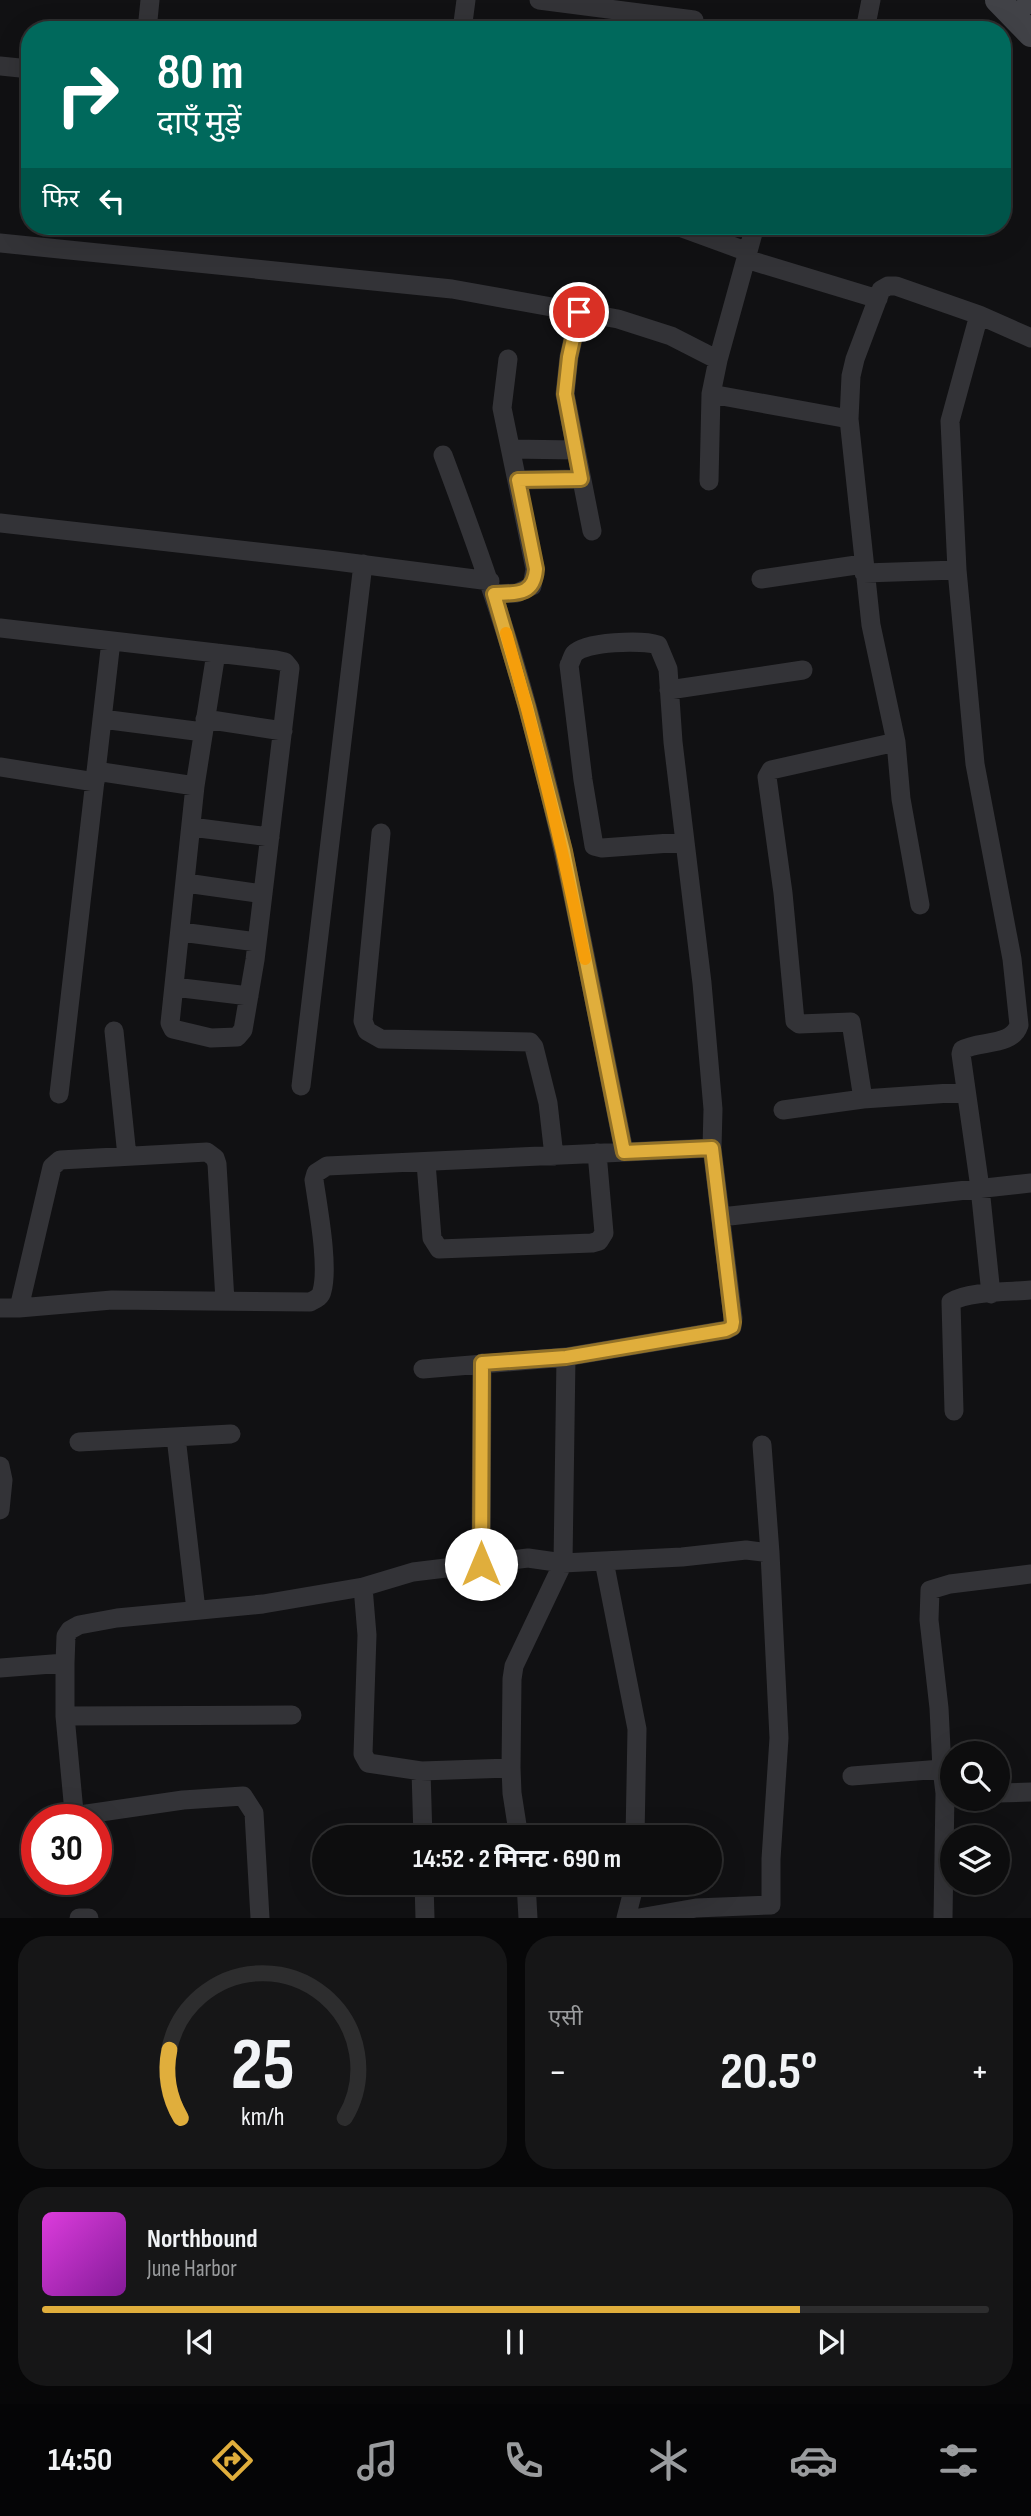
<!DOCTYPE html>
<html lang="hi">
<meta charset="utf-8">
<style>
:root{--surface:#0d0d0e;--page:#161617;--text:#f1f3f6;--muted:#9a9c9e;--line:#2d2d2e;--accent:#e0ae3c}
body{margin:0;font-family:"Sofia Sans Condensed","Noto Sans Devanagari",sans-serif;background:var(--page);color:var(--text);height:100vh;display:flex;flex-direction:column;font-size:26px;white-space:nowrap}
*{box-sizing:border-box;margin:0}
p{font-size:23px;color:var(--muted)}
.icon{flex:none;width:38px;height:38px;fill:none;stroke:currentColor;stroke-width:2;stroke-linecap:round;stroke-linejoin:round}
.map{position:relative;height:1918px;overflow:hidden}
.side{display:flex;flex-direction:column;gap:18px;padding:18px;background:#070708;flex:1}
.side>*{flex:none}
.top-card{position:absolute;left:21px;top:21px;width:990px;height:214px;border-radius:28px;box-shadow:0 7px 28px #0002,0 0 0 2px var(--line);background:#00695c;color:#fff;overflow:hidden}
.buttons{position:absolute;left:940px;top:1741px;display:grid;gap:14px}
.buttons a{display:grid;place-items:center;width:70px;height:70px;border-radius:50%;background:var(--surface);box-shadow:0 7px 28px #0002,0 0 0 2px var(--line);font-size:35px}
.speed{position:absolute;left:21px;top:1804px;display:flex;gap:14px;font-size:35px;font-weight:700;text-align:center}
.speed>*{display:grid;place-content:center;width:91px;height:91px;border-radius:50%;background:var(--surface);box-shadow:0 7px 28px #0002,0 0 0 2px var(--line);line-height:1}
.speed .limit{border:10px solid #d22;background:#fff;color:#111}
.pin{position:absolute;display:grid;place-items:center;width:60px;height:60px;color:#fff;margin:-30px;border:4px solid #fff;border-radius:50%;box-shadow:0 2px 7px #0007}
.me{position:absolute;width:77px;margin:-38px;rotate:0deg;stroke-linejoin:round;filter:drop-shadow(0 0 5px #0008)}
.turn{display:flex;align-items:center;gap:24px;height:147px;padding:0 21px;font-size:32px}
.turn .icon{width:91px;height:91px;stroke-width:2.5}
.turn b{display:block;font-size:49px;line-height:60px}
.then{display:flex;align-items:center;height:66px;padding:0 21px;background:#0003;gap:14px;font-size:26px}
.big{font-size:52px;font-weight:700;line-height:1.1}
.side .widget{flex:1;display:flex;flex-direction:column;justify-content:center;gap:10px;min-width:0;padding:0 24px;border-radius:28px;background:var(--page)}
.side .dial{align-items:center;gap:0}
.dial svg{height:182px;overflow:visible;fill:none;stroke:var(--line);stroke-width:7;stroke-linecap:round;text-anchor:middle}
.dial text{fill:var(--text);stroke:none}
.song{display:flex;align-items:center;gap:21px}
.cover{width:84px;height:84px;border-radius:10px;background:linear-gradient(135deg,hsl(300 70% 55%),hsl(290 70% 35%))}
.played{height:7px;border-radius:4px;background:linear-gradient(90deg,var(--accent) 80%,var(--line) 80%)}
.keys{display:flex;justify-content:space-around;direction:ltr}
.heat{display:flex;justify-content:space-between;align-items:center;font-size:38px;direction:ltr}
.side .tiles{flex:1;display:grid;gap:18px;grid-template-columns:1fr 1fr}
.widget:last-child{grid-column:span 2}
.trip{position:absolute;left:312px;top:1825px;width:410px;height:70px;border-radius:35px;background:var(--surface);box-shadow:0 7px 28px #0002,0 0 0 2px var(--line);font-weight:700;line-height:70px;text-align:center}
.dock{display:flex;height:112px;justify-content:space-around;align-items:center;background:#050506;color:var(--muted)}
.dock .icon{width:49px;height:49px}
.dock .current{color:var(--accent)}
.dock b{font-size:32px;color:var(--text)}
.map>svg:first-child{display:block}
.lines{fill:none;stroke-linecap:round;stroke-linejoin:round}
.street{stroke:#333337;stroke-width:19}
.secondary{stroke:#414247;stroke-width:26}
.route-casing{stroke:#927127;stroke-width:18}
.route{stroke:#e0ae3c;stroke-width:12}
.slow{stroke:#f59e0b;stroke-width:12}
</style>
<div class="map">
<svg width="1031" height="1918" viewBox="0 0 1031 1918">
<rect width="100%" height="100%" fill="#111113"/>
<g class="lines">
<path class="street" d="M 539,0 L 694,20
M 147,30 L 150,0
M 462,30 L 466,0
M 865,30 L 871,0
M 0,66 L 30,69
M 677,226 L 748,252
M 0,243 L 452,289 L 618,319 L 671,336 L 718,360
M 746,259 L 878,299
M 579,312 L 569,357 L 565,394 L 592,531
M 979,315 L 950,421 L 957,570 L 975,764 L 1012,959 L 1019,1025 C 1012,1047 979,1040 962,1050 L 961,1054 L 980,1188 L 991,1294
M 711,394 L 849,419
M 511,449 L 576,450
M 443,455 C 474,538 504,621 527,706 C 568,853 594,1003 624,1151
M 518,480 L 581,479
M 709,481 L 711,394 L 718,360 L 755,226
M 0,523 L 328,560 L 490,581
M 864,573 L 957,570
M 761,579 L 863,564
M 494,594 L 517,593 L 532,586 L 535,569 L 502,408 L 508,359
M 0,628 L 276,660 L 285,662 L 290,668 L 255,960 L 243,1030 L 237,1037 L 211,1038 L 173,1029 L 170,1023 L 195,786 L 96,771
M 669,690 L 803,670
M 102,719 L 203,732
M 205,719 L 283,731
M 0,767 L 95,782
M 195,786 L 216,653
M 191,827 L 270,837
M 381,833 L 363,1021 L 367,1031 L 381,1039 L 530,1042 L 534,1047 L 548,1103 L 554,1156
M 186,883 L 263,894
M 920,905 L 901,799 L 896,742 L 871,625 L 849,419 L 851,376 L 855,359 L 881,290 L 888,286 L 896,286 L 979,315 L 1031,338
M 181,932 L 257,942
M 174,987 L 249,996
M 114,1031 L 127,1156
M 301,1086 L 363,564
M 59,1094 L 111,641
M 863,1099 L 851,1022 L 799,1024 L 795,1021 L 783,893 L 767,777 L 771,770 L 896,742
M 783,1110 L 863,1099 L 965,1092
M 426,1163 L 432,1238 L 439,1249 L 592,1243 L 599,1241 L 604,1233 L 597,1153
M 721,1217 L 1031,1183
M 0,1308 L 19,1308 L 112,1300 L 310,1302 C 316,1299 321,1297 322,1291 C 329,1266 318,1208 314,1180 L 316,1173 L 327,1166 L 712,1148 L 713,1109 L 702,983 L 673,742 L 668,669 L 658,645 C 643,640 585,641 574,654 C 573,655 570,664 569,665 L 583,780 L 594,846 L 602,848 L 684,842
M 19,1308 L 52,1167 L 60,1160 L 207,1152 L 215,1158 L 217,1164 L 225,1301
M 423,1369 L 566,1357
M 954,1411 L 951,1302 C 967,1291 1011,1292 1031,1290
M 176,1437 L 196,1610
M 79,1442 L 231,1434
M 0,1466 L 3,1480 L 0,1510
M 604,1561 L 637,1729 L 635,1838
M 481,1564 L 482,1363
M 363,1587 L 367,1635 L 363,1754 L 368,1763 L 421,1771 L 511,1768 L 512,1679 L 514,1666 L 563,1563 L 566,1357 L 726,1330 L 732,1327 L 733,1318 L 712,1148
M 65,1663 L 65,1716 L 74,1812 L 80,1815 L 183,1800 L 243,1796 L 254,1813 L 260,1918
M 0,1668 L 65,1663 L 66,1636 L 70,1630 L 79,1625 L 117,1618 L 263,1604 L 363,1587 L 413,1572 L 528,1558 L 563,1563 L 682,1557 L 746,1550 L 770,1553
M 65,1716 L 292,1715
M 511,1768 L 512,1793 L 519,1838
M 942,1769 L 945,1793 L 943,1918
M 421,1771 L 423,1838
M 852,1776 L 942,1769 L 939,1708 L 929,1620 L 930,1590 L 950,1584 L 1031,1574
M 998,1793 L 1031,1792
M 424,1883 L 425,1918
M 526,1883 L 528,1918
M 79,1918 L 89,1918
M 626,1918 L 635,1883
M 639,1918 L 696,1908 L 771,1905 L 771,1859 L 779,1738 L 770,1553 L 762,1445"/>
<path class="secondary" d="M 998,0 L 1031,34
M 1030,0 L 1031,1"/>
</g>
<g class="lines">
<defs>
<path id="route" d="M 481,1564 L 482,1363 L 566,1357 L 726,1330 L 732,1327 L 733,1322 L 712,1148 L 624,1152 L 564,851 L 527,707 L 494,594 C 516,593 534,596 536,569 L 518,480 L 581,479 L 565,394 L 569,357 L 579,312"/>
</defs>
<use href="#route" class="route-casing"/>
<use href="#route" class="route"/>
<path class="slow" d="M 506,633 C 537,741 563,849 585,959"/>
</g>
</svg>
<div class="buttons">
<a><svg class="icon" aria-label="search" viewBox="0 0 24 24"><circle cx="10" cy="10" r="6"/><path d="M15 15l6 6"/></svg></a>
<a><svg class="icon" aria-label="layers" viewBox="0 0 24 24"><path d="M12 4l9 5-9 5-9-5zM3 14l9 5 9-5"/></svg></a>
</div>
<div class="speed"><div class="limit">30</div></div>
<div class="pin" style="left:579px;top:312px;background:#d93025"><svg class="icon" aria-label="arrive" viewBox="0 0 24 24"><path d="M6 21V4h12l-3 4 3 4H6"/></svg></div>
<svg class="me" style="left:481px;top:1564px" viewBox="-20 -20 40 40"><circle r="19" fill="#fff"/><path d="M0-13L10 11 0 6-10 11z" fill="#e0ae3c"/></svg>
<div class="trip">14:52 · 2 मिनट · 690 m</div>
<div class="top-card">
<div class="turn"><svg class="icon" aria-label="right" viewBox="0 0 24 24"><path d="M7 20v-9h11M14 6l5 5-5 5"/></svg><div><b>80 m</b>दाएँ मुड़ें</div></div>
<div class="then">फिर<svg class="icon" aria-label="left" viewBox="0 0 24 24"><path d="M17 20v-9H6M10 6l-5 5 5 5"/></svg></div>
</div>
</div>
<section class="side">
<div class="tiles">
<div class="widget dial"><svg viewBox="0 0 100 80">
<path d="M14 69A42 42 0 1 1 86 69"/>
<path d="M14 69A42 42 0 0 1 9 39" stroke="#e0ae3c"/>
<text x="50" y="56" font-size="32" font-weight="700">25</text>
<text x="50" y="72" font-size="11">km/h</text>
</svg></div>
<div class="widget"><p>एसी</p>
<div class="heat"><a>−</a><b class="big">20.5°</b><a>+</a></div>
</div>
<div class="widget">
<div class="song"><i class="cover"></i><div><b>Northbound</b><p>June Harbor</p></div></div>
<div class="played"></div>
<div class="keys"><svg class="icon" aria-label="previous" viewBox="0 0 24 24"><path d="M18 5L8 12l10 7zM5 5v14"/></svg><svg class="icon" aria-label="pause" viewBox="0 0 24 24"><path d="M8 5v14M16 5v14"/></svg><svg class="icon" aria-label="next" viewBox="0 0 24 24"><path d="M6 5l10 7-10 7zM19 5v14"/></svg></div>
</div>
</div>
</section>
<nav class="dock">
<b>14:50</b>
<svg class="icon current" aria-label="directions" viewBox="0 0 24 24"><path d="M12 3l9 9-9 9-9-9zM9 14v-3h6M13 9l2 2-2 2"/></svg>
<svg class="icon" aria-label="music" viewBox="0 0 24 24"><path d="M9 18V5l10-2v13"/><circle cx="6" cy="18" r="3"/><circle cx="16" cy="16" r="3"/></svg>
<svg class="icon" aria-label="phone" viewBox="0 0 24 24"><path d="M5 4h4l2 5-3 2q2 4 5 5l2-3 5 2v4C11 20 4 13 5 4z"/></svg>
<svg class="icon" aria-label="climate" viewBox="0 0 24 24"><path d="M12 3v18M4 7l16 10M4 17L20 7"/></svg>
<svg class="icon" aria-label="car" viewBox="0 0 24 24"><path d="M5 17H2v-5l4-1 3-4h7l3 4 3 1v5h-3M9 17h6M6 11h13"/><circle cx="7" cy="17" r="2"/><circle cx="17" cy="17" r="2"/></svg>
<svg class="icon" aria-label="filters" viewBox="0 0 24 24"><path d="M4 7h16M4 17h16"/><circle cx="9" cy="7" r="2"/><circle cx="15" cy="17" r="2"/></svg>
</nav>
